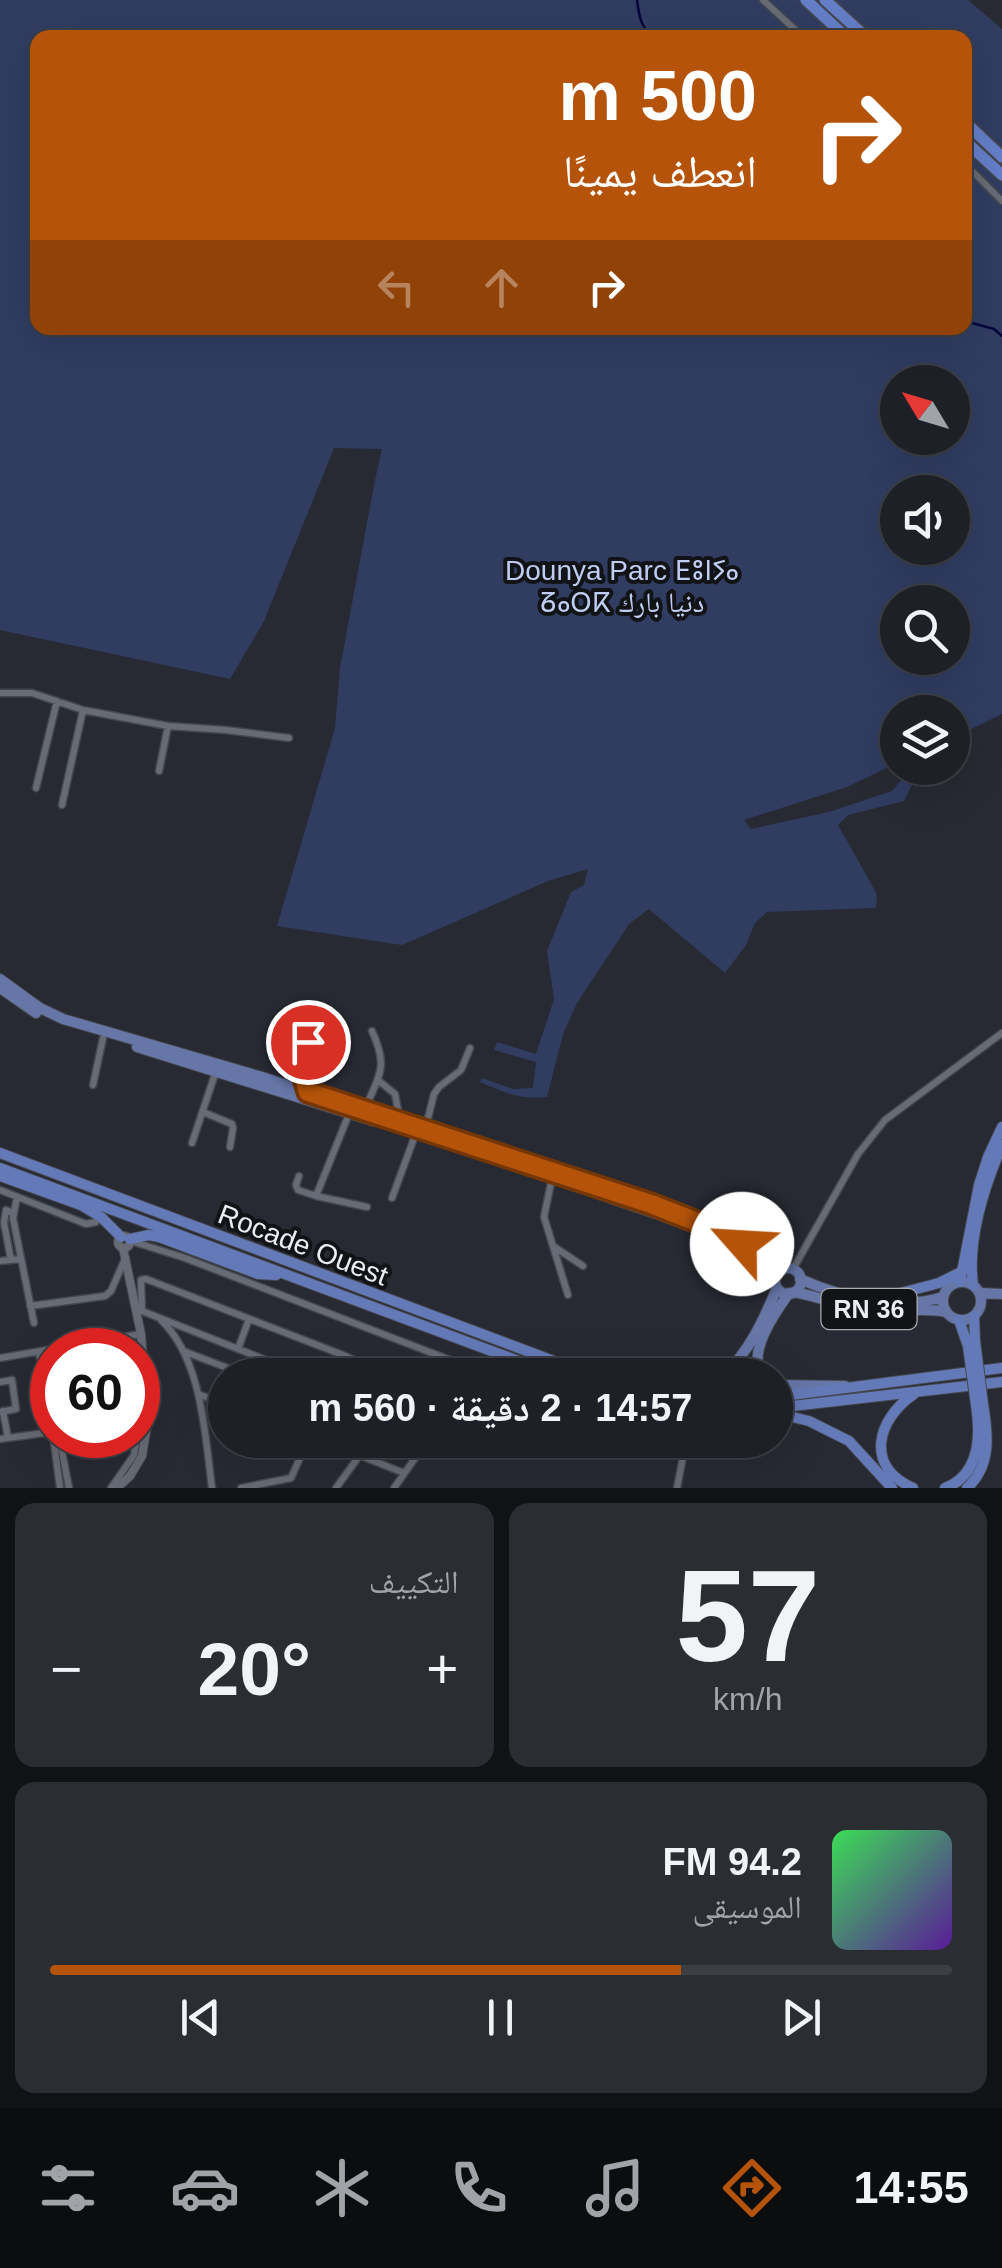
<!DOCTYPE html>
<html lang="ar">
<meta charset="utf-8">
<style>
:root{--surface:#1d2026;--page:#2a2d32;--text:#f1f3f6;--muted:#a0a3a7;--line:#3b3e43;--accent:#b45309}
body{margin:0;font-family:Arial,"Noto Naskh Arabic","Noto Sans Tifinagh",sans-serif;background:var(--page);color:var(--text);direction:rtl;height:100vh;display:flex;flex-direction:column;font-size:38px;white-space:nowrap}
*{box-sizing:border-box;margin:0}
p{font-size:32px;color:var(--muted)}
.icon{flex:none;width:55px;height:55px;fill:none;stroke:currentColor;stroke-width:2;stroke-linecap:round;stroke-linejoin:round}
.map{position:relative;height:1488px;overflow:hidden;direction:ltr}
.details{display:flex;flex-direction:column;gap:15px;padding:15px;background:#101215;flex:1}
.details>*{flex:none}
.hud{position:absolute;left:30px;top:30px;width:942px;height:305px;border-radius:20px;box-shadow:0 10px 40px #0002,0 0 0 2px var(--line);direction:rtl;background:#b45309;color:#fff;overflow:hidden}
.needle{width:65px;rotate:308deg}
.fabs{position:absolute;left:880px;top:365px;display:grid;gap:20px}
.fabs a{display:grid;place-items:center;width:90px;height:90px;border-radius:50%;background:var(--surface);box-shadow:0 10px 40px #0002,0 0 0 2px var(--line);font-size:50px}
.speed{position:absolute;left:30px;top:1328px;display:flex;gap:20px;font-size:50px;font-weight:700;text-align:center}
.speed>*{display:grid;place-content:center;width:130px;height:130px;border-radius:50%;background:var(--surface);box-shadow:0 10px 40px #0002,0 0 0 2px var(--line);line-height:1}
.speed .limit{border:15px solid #d22;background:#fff;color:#111}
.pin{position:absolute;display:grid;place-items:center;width:85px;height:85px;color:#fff;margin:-42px;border:5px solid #fff;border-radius:50%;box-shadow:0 2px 10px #0007}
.me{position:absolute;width:110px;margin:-55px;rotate:296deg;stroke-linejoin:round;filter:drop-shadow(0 0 8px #0008)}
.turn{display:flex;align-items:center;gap:35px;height:210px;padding:0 50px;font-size:45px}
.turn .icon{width:130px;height:130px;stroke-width:2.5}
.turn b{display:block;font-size:70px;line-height:85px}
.lanes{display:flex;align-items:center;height:95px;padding:0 50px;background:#0003;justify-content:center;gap:50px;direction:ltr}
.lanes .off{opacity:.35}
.big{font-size:75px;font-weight:700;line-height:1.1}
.details .tile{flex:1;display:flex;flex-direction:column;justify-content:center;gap:15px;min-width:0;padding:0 35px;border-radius:20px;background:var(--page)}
.details .dial{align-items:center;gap:0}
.dial b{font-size:130px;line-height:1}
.song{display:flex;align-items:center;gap:30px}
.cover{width:120px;height:120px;border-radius:15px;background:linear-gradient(135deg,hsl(130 70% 55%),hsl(270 70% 35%))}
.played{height:10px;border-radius:5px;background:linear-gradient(90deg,var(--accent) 70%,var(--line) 70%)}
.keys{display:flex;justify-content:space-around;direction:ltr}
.heat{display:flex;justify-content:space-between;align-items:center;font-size:55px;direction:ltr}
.details .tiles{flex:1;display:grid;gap:15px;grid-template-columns:1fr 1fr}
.tile:last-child{grid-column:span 2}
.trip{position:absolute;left:208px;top:1358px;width:585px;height:100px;border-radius:50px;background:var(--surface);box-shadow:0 10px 40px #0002,0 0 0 2px var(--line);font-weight:700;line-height:100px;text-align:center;direction:rtl}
.tabs{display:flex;height:160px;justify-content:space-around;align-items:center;background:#0c0d0f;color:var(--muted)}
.tabs .icon{width:70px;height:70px}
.tabs .selected{color:var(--accent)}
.tabs b{font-size:45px;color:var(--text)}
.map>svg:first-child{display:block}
.green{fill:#303d61;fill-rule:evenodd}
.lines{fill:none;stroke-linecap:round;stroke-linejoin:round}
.stream{stroke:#03053c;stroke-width:2.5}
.minor-casing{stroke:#45474e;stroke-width:9}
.tertiary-casing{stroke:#45474e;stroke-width:10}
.primary-casing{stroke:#45474e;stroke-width:12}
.trunk-casing{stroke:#45474e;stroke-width:12}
.motorway-casing{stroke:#45474e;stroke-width:14}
.minor{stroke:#676b75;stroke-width:6}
.tertiary{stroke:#676b75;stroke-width:8}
.primary{stroke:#6576a7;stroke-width:10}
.trunk{stroke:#647ab8;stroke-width:10}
.motorway{stroke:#647ec8;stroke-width:11}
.trunk-bridge-casing{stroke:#45474e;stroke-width:12;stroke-linecap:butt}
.trunk-bridge{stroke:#647ab8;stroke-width:10}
.route-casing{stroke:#753606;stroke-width:25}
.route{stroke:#b45309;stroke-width:18}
.labels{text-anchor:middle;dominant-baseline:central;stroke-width:8;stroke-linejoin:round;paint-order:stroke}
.shield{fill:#111317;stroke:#aaacb1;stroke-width:2.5}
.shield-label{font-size:25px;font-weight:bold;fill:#ebedf3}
.park-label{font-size:28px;fill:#becdf1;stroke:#111317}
.street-label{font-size:28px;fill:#ebedf3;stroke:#111317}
</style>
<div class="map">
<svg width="1002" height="1488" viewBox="0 0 1002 1488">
<rect width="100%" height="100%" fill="#272a33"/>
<path class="green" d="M 0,0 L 968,0 L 1002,29 L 1002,714 L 953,738 L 952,712 L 898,712 L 897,763 L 847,787 L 744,820 L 751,829 L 829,812 L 892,791 L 911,768 L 920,768 L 904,801 L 848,815 L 838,825 L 877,894 L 876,908 L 767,912 L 755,923 L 746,945 L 725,973 L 649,909 L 629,924 L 577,1003 L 563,1034 L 547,1097 C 519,1100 506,1093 480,1082 L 482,1078 L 513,1089 L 533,1088 L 536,1062 L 494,1050 L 497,1042 L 536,1054 L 554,999 L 547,951 L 571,892 L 584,885 L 588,869 L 548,881 L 402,945 L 277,926 L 335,728 L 340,668 L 375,480 L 382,449 L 334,448 L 264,621 L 230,679 L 0,630 ZM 38,38 L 965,38 L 965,328 L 38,328 ZM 898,382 L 952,382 L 952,438 L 898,438 ZM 898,492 L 952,492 L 952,548 L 898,548 ZM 898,602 L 952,602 L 952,658 L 898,658 Z"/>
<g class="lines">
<path class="stream" d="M 637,0 C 639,16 641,32 658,38
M 965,321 L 994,329 L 1002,336"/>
<defs>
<path id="minor" d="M 763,0 L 804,38
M 965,164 L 1002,201
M 0,693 L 32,693 L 83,710 L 168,726 L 226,730 L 289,738
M 159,771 L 168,726
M 36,788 L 57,701
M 62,805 L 83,710
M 379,1081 L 395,1094 L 398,1110 L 397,1121
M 93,1085 L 103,1038
M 308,1090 L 298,1059 L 301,1046 L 308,1042 L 339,1050
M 365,1109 C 379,1075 389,1068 372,1031
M 203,1112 L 232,1124 L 233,1128 L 230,1147
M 425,1130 L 434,1094 L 439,1087 L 461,1070 L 470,1048
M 192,1143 L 216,1071
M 299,1176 L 296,1185 L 298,1190 L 316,1196 L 367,1207
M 552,1178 L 544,1217 L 568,1295
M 0,1190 L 86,1224 L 96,1222 L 100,1218
M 316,1196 L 349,1114
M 17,1197 L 13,1218 L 34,1323
M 392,1198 L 416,1133
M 131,1241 L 185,1258 L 458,1363 L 462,1368 L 461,1375
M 553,1246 L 583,1266
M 11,1260 L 4,1223 L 6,1210 L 13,1213
M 0,1261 L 21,1259
M 793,1269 L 858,1154 L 885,1120 L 1002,1033
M 30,1306 L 105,1296 L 111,1291 L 125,1259
M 161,1320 C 202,1359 205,1435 212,1488
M 238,1349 L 249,1319
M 46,1351 L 52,1396
M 183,1351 L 246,1375
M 39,1352 L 52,1431
M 0,1358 L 141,1334
M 304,1375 L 142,1311 L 141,1280 L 146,1279 L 343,1355 L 387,1375
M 334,1375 L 343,1355
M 0,1382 L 12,1380 L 16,1409 L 0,1412
M 198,1394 L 225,1404
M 3,1411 L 8,1438
M 53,1435 L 60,1488
M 59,1435 L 69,1488
M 0,1439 L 52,1432
M 321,1440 L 404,1473
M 676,1440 L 683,1457 L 677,1488
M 111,1488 L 134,1455 L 140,1420
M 241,1488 L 291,1478 L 308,1440
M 336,1488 L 360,1455
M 394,1488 L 428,1440"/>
<path id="tertiary" d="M118 1242a6 6 0 1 1 12 0a6 6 0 1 1-12 0Z
M 117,1488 L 130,1476 L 142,1456 L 148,1420 L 141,1334 L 123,1248"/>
<path id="primary" d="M 0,979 L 40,1008 L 63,1019 L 262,1077 L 651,1203 L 715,1229 L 783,1269
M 0,988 L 36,1013
M 137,1047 L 374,1121
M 519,1166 C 551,1177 583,1188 616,1200 C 669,1218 737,1237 775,1282
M775 1281a13 13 0 1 1 26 0a13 13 0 1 1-26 0Z
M 800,1279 C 843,1298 897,1311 943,1297
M943 1301a19 19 0 1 1 38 0a19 19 0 1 1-38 0Z
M 794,1292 C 824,1298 851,1309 881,1311 C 903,1312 925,1307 946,1312
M 980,1293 L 1002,1294
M 724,1375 C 749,1352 764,1319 777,1288
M 761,1375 C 748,1351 774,1314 789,1293
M 775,1385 L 845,1386"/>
<path id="trunk" d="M 0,1153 L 591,1375
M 0,1168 L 556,1375
M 0,1176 L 81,1205 L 101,1217 L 121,1237
M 130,1239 L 149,1235 L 159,1237 L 258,1274 L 276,1275
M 960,1282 L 979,1185 L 988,1157 L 1002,1127
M 973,1285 C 967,1240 984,1187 1002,1145
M 889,1302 L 901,1293 L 939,1283 L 963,1271
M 974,1316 L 975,1341
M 959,1320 L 968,1346
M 775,1397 L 1002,1368
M 775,1408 L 1002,1382
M 776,1413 L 809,1421 L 849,1441 L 892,1488
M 913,1488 C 864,1466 877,1419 914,1394
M 945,1488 C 980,1475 981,1437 976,1405
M 967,1488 C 992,1465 988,1434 983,1404"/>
<path id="motorway" d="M 806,0 L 847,38
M 825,0 L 867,38
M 965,122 L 1002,157
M 965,141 L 1002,175"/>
</defs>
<use href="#minor" class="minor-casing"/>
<use href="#tertiary" class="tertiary-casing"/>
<use href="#primary" class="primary-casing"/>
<use href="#trunk" class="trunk-casing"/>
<use href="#motorway" class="motorway-casing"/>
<use href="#minor" class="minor"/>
<use href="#tertiary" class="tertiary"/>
<use href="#primary" class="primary"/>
<use href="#trunk" class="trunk"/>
<use href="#motorway" class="motorway"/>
<defs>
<path id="trunk-bridge" d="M 975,1341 L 983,1404
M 968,1346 L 976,1405"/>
</defs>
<use href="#trunk-bridge" class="trunk-bridge-casing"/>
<use href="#trunk-bridge" class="trunk-bridge"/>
</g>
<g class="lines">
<defs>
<path id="route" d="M 308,1042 L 301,1046 L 298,1059 L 308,1092 L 651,1204 L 715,1229 L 742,1244"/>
</defs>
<use href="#route" class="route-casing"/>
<use href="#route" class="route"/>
</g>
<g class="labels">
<rect class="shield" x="821.5" y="1289" width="95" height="40" rx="8"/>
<g class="shield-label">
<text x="869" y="1309">RN 36</text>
</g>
<g class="park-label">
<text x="622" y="570">Dounya Parc ⴹⵓⵏⵢⴰ<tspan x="622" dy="32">ⵒⴰⵔⴽ دنيا بارك</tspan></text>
</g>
<g class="street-label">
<text transform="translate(303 1245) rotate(21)">Rocade Ouest</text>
</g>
</g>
</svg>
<div class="fabs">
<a><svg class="needle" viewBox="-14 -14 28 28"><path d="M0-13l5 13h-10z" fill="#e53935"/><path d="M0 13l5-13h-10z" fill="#a0a3a7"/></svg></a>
<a><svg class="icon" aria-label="sound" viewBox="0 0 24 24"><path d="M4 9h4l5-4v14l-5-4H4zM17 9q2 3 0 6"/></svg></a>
<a><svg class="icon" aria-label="search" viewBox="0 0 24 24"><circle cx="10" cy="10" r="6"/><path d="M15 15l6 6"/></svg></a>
<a><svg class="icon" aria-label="layers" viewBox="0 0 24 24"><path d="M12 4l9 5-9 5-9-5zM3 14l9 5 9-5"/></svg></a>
</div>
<div class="speed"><div class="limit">60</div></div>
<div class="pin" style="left:308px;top:1042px;background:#d93025"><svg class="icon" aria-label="arrive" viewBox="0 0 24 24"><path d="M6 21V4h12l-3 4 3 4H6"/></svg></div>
<svg class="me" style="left:742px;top:1244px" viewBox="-20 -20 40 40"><circle r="19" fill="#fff"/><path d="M0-13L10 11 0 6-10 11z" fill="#b45309"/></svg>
<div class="trip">14:57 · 2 دقيقة · 560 m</div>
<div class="hud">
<div class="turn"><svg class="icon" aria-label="right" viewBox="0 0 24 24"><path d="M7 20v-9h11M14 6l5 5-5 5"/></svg><div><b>500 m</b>انعطف يمينًا</div></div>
<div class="lanes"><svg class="icon off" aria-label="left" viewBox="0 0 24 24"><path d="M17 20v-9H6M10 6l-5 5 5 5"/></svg><svg class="icon off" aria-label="ahead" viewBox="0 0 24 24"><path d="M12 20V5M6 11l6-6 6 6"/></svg><svg class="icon" aria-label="right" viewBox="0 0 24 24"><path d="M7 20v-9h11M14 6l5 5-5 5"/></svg></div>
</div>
</div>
<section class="details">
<div class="tiles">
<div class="tile dial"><b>57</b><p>km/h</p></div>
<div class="tile"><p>التكييف</p>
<div class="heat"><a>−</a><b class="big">20°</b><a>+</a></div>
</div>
<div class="tile">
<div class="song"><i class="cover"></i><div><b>94.2 FM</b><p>الموسيقى</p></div></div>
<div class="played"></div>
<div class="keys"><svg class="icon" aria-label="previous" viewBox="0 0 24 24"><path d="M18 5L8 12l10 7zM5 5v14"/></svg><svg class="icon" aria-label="pause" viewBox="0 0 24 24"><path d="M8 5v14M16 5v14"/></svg><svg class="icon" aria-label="next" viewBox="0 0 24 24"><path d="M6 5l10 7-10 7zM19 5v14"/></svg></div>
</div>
</div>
</section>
<nav class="tabs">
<b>14:55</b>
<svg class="icon selected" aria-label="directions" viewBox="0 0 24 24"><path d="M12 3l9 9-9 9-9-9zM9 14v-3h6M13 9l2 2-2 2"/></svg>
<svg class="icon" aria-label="music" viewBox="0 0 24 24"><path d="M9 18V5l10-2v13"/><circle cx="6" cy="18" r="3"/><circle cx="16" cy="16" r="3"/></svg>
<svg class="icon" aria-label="phone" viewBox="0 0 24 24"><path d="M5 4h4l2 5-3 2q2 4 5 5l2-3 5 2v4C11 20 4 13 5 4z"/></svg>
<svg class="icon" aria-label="climate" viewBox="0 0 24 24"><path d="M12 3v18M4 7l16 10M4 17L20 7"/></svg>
<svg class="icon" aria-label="car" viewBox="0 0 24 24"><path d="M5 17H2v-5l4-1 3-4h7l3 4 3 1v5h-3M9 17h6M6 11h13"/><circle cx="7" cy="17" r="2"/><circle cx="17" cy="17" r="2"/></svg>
<svg class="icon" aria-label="filters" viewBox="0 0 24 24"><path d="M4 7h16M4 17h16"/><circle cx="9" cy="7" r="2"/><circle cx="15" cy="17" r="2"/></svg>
</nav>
